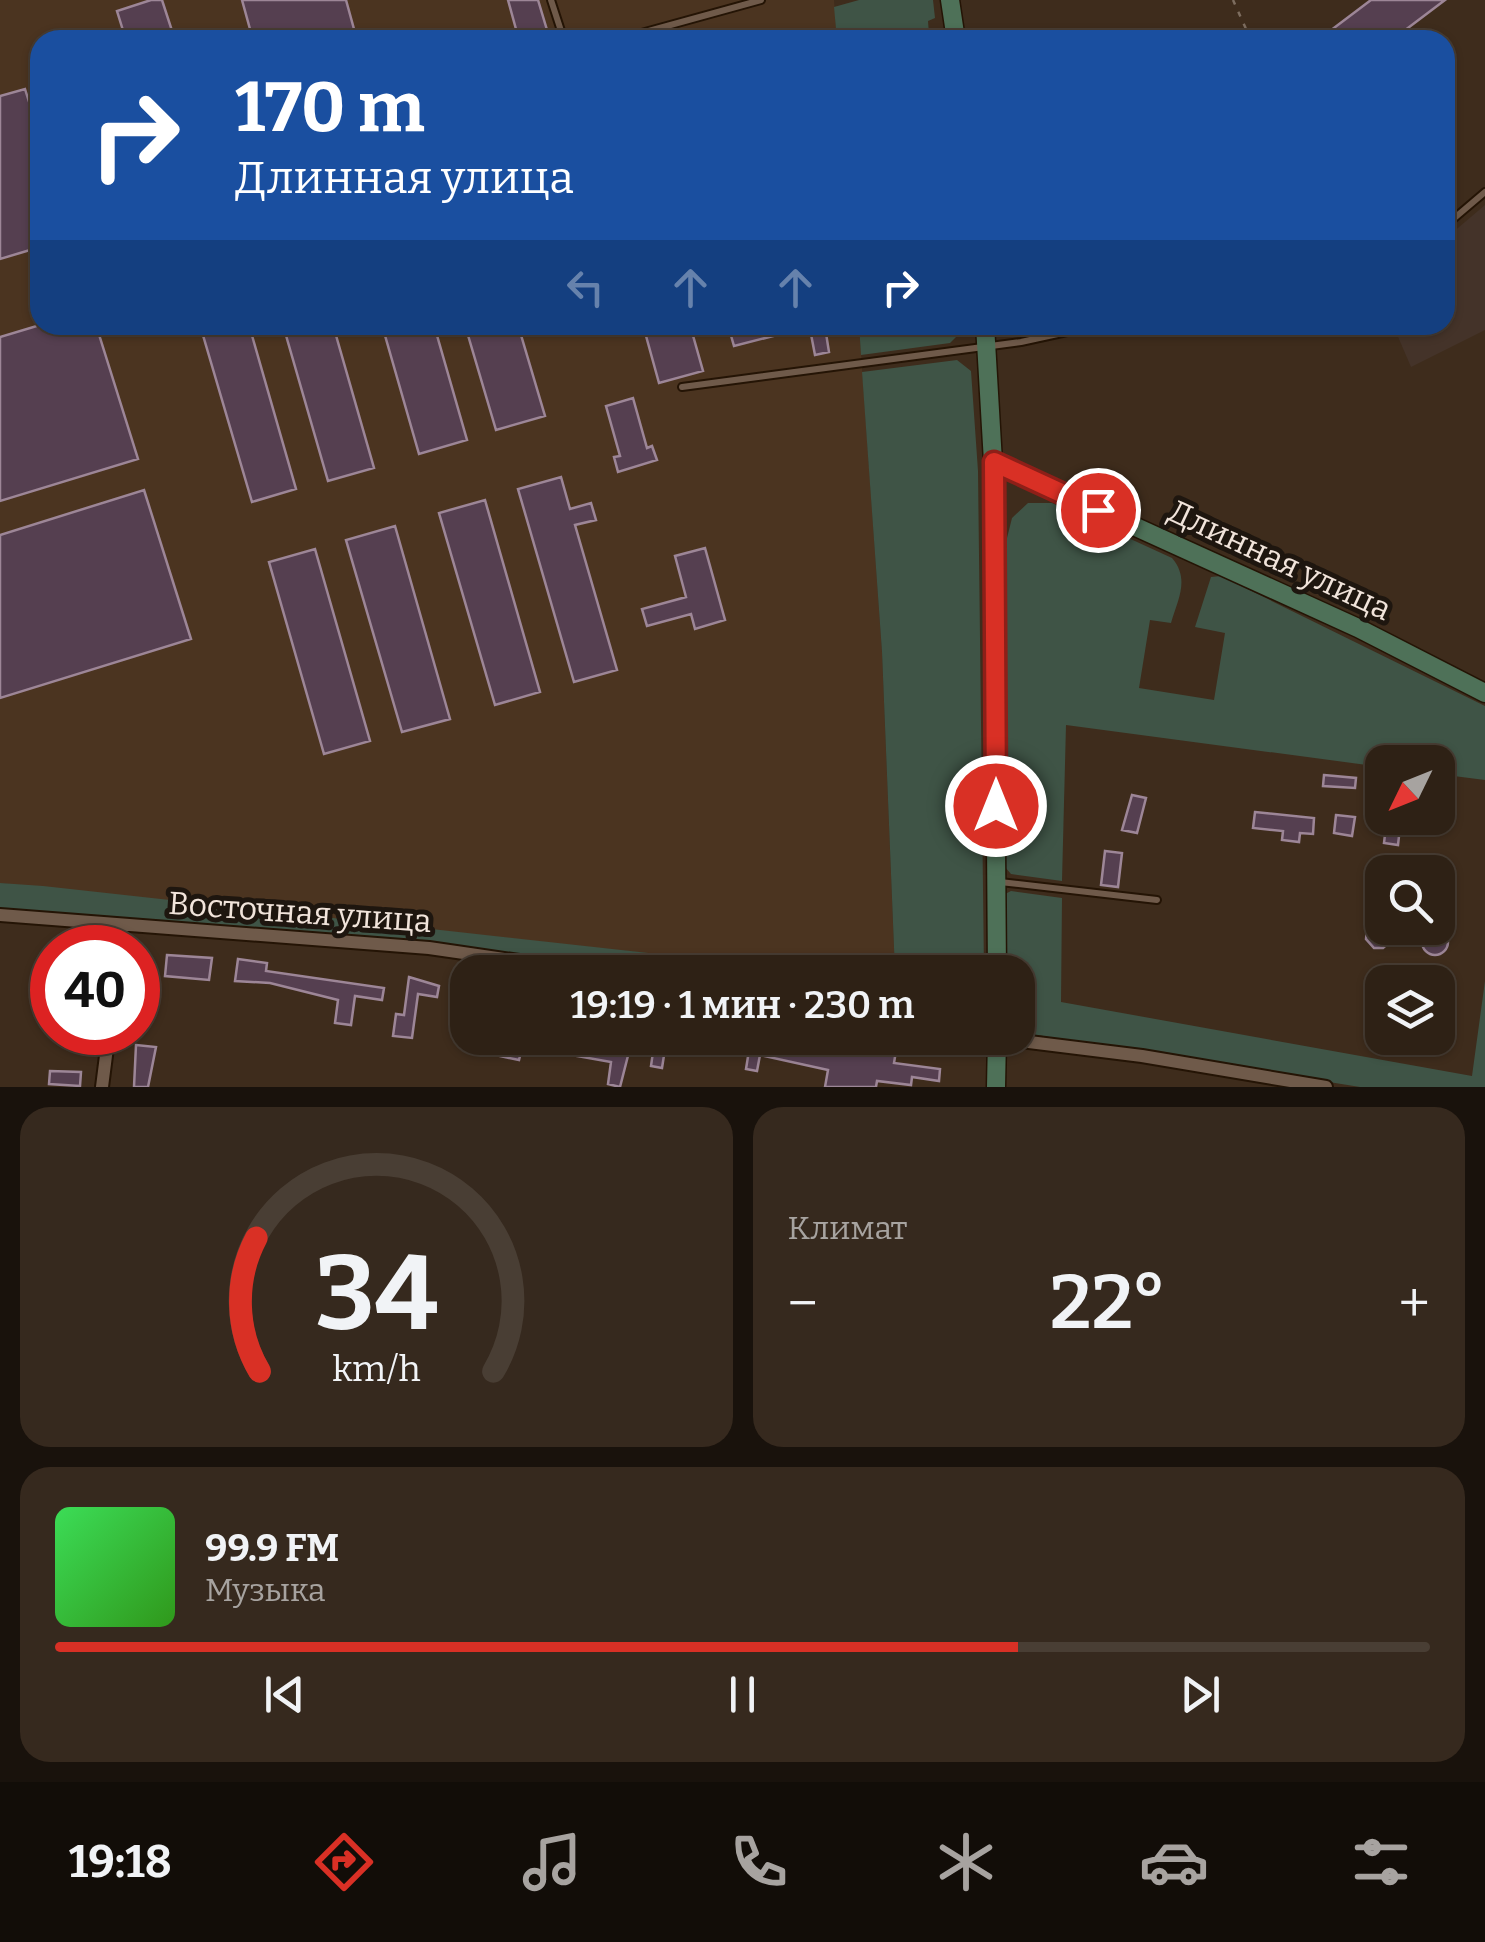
<!DOCTYPE html>
<html lang="ru">
<meta charset="utf-8">
<style>
:root{--surface:#2e2115;--page:#36291e;--text:#f1f3f6;--muted:#a7a3a0;--line:#493e34;--accent:#d93025}
body{margin:0;font-family:Bitter,serif;background:var(--page);color:var(--text);height:100vh;display:flex;flex-direction:column;font-size:38px;white-space:nowrap}
*{box-sizing:border-box;margin:0}
p{font-size:32px;color:var(--muted)}
.icon{flex:none;width:55px;height:55px;fill:none;stroke:currentColor;stroke-width:2;stroke-linecap:round;stroke-linejoin:round}
.map{position:relative;height:1087px;overflow:hidden}
.details{display:flex;flex-direction:column;gap:20px;padding:20px;background:#19120c;flex:1}
.details>*{flex:none}
.guide{position:absolute;left:30px;top:30px;width:1425px;height:305px;border-radius:30px;box-shadow:0 2px 8px #0004,0 0 0 2px var(--line);background:#1a4fa0;color:#fff;overflow:hidden}
.needle{width:65px;rotate:227deg}
.fabs{position:absolute;left:1365px;top:745px;display:grid;gap:20px}
.fabs a{display:grid;place-items:center;width:90px;height:90px;border-radius:20px;background:var(--surface);box-shadow:0 2px 8px #0004,0 0 0 2px var(--line);font-size:50px}
.speed{position:absolute;left:30px;top:925px;display:flex;gap:20px;font-size:50px;font-weight:700;text-align:center}
.speed>*{display:grid;place-content:center;width:130px;height:130px;border-radius:50%;background:var(--surface);box-shadow:0 2px 8px #0004,0 0 0 2px var(--line);line-height:1}
.speed .limit{border:15px solid #d22;background:#fff;color:#111}
.pin{position:absolute;display:grid;place-items:center;width:85px;height:85px;color:#fff;margin:-42px;border:5px solid #fff;border-radius:50%;box-shadow:0 2px 10px #0007}
.me{position:absolute;width:110px;margin:-55px;rotate:0deg;stroke-linejoin:round;filter:drop-shadow(0 0 8px #0008)}
.turn{display:flex;align-items:center;gap:35px;height:210px;padding:0 40px;font-size:45px}
.turn .icon{width:130px;height:130px;stroke-width:2.5}
.turn b{display:block;font-size:70px;line-height:85px}
.lanes{display:flex;align-items:center;height:95px;padding:0 40px;background:#0003;justify-content:center;gap:50px;direction:ltr}
.lanes .off{opacity:.35}
.big{font-size:75px;font-weight:600;line-height:1.1}
.details .tile{flex:1;display:flex;flex-direction:column;justify-content:center;gap:15px;min-width:0;padding:0 35px;border-radius:30px;background:var(--page)}
.details .dial{align-items:center;gap:0}
.dial svg{height:260px;overflow:visible;fill:none;stroke:var(--line);stroke-width:7;stroke-linecap:round;text-anchor:middle}
.dial text{fill:var(--text);stroke:none}
.song{display:flex;align-items:center;gap:30px}
.cover{width:120px;height:120px;border-radius:15px;background:linear-gradient(135deg,hsl(130 70% 55%),hsl(110 70% 35%))}
.played{height:10px;border-radius:5px;background:linear-gradient(90deg,var(--accent) 70%,var(--line) 70%)}
.keys{display:flex;justify-content:space-around;direction:ltr}
.heat{display:flex;justify-content:space-between;align-items:center;font-size:55px;direction:ltr}
.details .tiles{flex:1;display:grid;gap:20px;grid-template-columns:1fr 1fr}
.tile:last-child{grid-column:span 2}
.trip{position:absolute;left:450px;top:955px;width:585px;height:100px;border-radius:30px;background:var(--surface);box-shadow:0 2px 8px #0004,0 0 0 2px var(--line);font-weight:600;line-height:100px;text-align:center}
.tab-bar{display:flex;height:160px;justify-content:space-around;align-items:center;background:#120d08;color:var(--muted)}
.tab-bar .icon{width:70px;height:70px}
.tab-bar .selected{color:var(--accent)}
.tab-bar b{font-size:45px;color:var(--text)}
.map>svg:first-child{display:block}
.commercial{fill:#443329}
.built{fill:#4b3420}
.green{fill:#3f5446}
.building{fill:#553f50;stroke:#9d8697;stroke-width:2.5}
.lines{fill:none;stroke-linecap:round;stroke-linejoin:round}
.lane-casing{stroke:#241405;stroke-width:10}
.street-casing{stroke:#241405;stroke-width:16}
.secondary-casing{stroke:#241405;stroke-width:21}
.path{stroke:#7d6d5f;stroke-width:2.5;stroke-dasharray:5 8;stroke-linecap:butt}
.lane{stroke:#6f5a4a;stroke-width:6}
.street{stroke:#6f5a4a;stroke-width:12}
.secondary{stroke:#4e7158;stroke-width:18}
.route-casing{stroke:#8d1f18;stroke-width:25}
.route{stroke:#d93025;stroke-width:18}
.labels{text-anchor:middle;dominant-baseline:central;stroke-width:10;stroke-linejoin:round;paint-order:stroke}
.street-label{font-size:32px;fill:#f1e4db;stroke:#1e160f}
</style>
<div class="map">
<svg width="1485" height="1087" viewBox="0 0 1485 1087">
<rect width="100%" height="100%" fill="#3e2c1c"/>
<path class="commercial" d="M 1485,205 L 1485,330 L 1411,367 L 1393,325 L 1445,325 L 1445,239 Z"/>
<path class="built" d="M 0,0 L 834,0 L 837,40 L 40,40 L 40,325 L 859,325 L 882,652 L 895,972 L 819,972 L 0,883 Z"/>
<path class="green" d="M 859,0 L 933,0 L 935,18 L 928,21 L 929,34 L 937,40 L 837,40 L 834,7 Z
M 859,325 L 967,325 L 967,326 L 950,343 L 861,355 Z
M 957,360 L 971,371 L 978,471 L 984,972 L 895,972 L 882,652 L 862,372 Z
M 1028,503 L 1052,503 L 1172,558 C 1190,579 1178,599 1171,623 L 1150,620 L 1139,688 L 1214,700 L 1225,633 L 1195,627 L 1211,577 L 1221,576 L 1485,706 L 1485,780 L 1438,774 L 1438,762 L 1382,762 L 1382,767 L 1066,725 L 1062,881 L 1011,874 L 1005,867 L 1004,550 L 1012,518 Z
M 0,883 L 43,886 L 820,972 L 634,972 L 433,943 L 0,908 Z
M 1011,891 L 1062,898 L 1061,1002 L 1472,1076 L 1485,981 L 1485,1087 L 1360,1087 L 1018,1032 L 1018,972 L 1006,972 L 1005,894 Z"/>
<path class="building" d="M 151,0 L 162,0 L 175,40 L 126,40 L 117,11 Z
M 242,0 L 346,0 L 357,40 L 253,40 Z
M 508,0 L 538,0 L 550,40 L 519,40 Z
M 1371,0 L 1445,0 L 1392,40 L 1318,40 Z
M 25,89 L 40,137 L 40,247 L 0,259 L 0,96 Z
M 40,325 L 96,325 L 138,459 L 0,501 L 0,337 Z
M 200,325 L 249,325 L 296,489 L 252,502 Z
M 283,325 L 333,325 L 374,468 L 328,481 Z
M 382,325 L 434,325 L 467,440 L 419,454 Z
M 465,325 L 518,325 L 545,416 L 496,430 Z
M 643,325 L 690,325 L 703,371 L 659,383 Z
M 728,325 L 775,325 L 777,335 L 734,346 Z
M 825,327 L 829,352 L 815,355 L 810,329 Z
M 633,398 L 647,448 L 652,446 L 657,460 L 618,472 L 614,457 L 620,456 L 606,406 Z
M 561,477 L 570,509 L 591,503 L 596,520 L 575,525 L 617,670 L 574,682 L 518,489 Z
M 144,490 L 191,639 L 0,698 L 0,535 Z
M 485,500 L 540,692 L 495,705 L 439,513 Z
M 395,526 L 450,719 L 402,732 L 346,540 Z
M 705,548 L 725,620 L 695,629 L 691,614 L 647,626 L 642,609 L 686,597 L 675,556 Z
M 315,549 L 370,741 L 324,754 L 269,562 Z
M 1324,775 L 1356,778 L 1355,788 L 1323,786 Z
M 1132,795 L 1146,798 L 1137,833 L 1122,830 Z
M 1255,812 L 1314,818 L 1313,834 L 1300,833 L 1299,842 L 1282,840 L 1283,831 L 1253,828 Z
M 1336,815 L 1355,817 L 1352,836 L 1334,833 Z
M 1387,818 L 1401,818 L 1398,845 L 1384,843 Z
M 1105,851 L 1122,853 L 1118,887 L 1101,885 Z
M 1382,920 L 1382,928 L 1391,928 L 1392,940 L 1383,948 L 1374,948 L 1366,939 L 1367,930 Z
M1422 942a13 13 0 1 1 26 0a13 13 0 1 1-26 0Z
M 167,955 L 212,958 L 209,980 L 165,976 Z
M 238,959 L 267,963 L 266,971 L 384,988 L 382,1000 L 355,996 L 351,1025 L 335,1023 L 338,1000 L 270,983 L 235,981 Z
M 409,977 L 439,986 L 437,997 L 418,994 L 412,1038 L 393,1036 L 396,1014 L 404,1015 Z
M 605,1038 L 713,1038 L 711,1052 L 665,1049 L 662,1068 L 651,1066 L 653,1052 L 630,1048 L 620,1087 L 608,1084 L 611,1062 L 577,1056 L 579,1043 L 611,1049 Z
M 751,1038 L 797,1038 L 885,1054 L 885,1050 L 896,1051 L 894,1063 L 940,1069 L 939,1081 L 912,1077 L 911,1085 L 877,1081 L 876,1087 L 825,1087 L 828,1070 L 760,1055 L 757,1071 L 746,1069 Z
M 503,1040 L 523,1044 L 519,1060 L 500,1056 Z
M 136,1045 L 156,1047 L 148,1087 L 134,1087 Z
M 50,1071 L 81,1072 L 80,1086 L 49,1084 Z"/>
<g class="lines">
<defs>
<path id="lane" d="M 551,0 L 564,40
M 616,40 L 761,0
M 1445,226 L 1485,192
M 682,387 L 1021,342 L 1099,325
M 1000,882 L 1157,900"/>
<path id="street" d="M 0,915 L 429,948 L 595,972
M 119,948 L 121,926
M 997,1038 L 1142,1056 L 1326,1087
M 102,1087 L 109,1032"/>
<path id="secondary" d="M 950,0 L 956,40
M 985,325 L 993,462 L 997,972
M 993,462 L 1358,628 L 1485,693
M 996,1087 L 997,1038"/>
</defs>
<use href="#lane" class="lane-casing"/>
<use href="#street" class="street-casing"/>
<use href="#secondary" class="secondary-casing"/>
<path class="path" d="M 1233,0 L 1251,40"/>
<use href="#lane" class="lane"/>
<use href="#street" class="street"/>
<use href="#secondary" class="secondary"/>
</g>
<g class="lines">
<defs>
<path id="route" d="M 996,806 L 994,462 L 1098,510"/>
</defs>
<use href="#route" class="route-casing"/>
<use href="#route" class="route"/>
</g>
<g class="labels">
<g class="street-label">
<text transform="translate(1280 560) rotate(25)">Длинная улица</text>
<text transform="translate(300 912) rotate(4)">Восточная улица</text>
</g>
</g>
</svg>
<div class="fabs">
<a><svg class="needle" viewBox="-14 -14 28 28"><path d="M0-13l5 13h-10z" fill="#e53935"/><path d="M0 13l5-13h-10z" fill="#a7a3a0"/></svg></a>
<a><svg class="icon" aria-label="search" viewBox="0 0 24 24"><circle cx="10" cy="10" r="6"/><path d="M15 15l6 6"/></svg></a>
<a><svg class="icon" aria-label="layers" viewBox="0 0 24 24"><path d="M12 4l9 5-9 5-9-5zM3 14l9 5 9-5"/></svg></a>
</div>
<div class="speed"><div class="limit">40</div></div>
<div class="pin" style="left:1098px;top:510px;background:#d93025"><svg class="icon" aria-label="arrive" viewBox="0 0 24 24"><path d="M6 21V4h12l-3 4 3 4H6"/></svg></div>
<svg class="me" style="left:996px;top:806px" viewBox="-20 -20 40 40"><circle r="17" fill="#d93025" stroke="#fff" stroke-width="3"/><path d="M0-11L8 9 0 5-8 9z" fill="#fff"/></svg>
<div class="trip">19:19 · 1 мин · 230 m</div>
<div class="guide">
<div class="turn"><svg class="icon" aria-label="right" viewBox="0 0 24 24"><path d="M7 20v-9h11M14 6l5 5-5 5"/></svg><div><b>170 m</b>Длинная улица</div></div>
<div class="lanes"><svg class="icon off" aria-label="left" viewBox="0 0 24 24"><path d="M17 20v-9H6M10 6l-5 5 5 5"/></svg><svg class="icon off" aria-label="ahead" viewBox="0 0 24 24"><path d="M12 20V5M6 11l6-6 6 6"/></svg><svg class="icon off" aria-label="ahead" viewBox="0 0 24 24"><path d="M12 20V5M6 11l6-6 6 6"/></svg><svg class="icon" aria-label="right" viewBox="0 0 24 24"><path d="M7 20v-9h11M14 6l5 5-5 5"/></svg></div>
</div>
</div>
<section class="details">
<div class="tiles">
<div class="tile dial"><svg viewBox="0 0 100 80">
<path d="M14 69A42 42 0 1 1 86 69"/>
<path d="M14 69A42 42 0 0 1 13 28" stroke="#d93025"/>
<text x="50" y="56" font-size="32" font-weight="700">34</text>
<text x="50" y="72" font-size="11">km/h</text>
</svg></div>
<div class="tile"><p>Климат</p>
<div class="heat"><a>−</a><b class="big">22°</b><a>+</a></div>
</div>
<div class="tile">
<div class="song"><i class="cover"></i><div><b>99.9 FM</b><p>Музыка</p></div></div>
<div class="played"></div>
<div class="keys"><svg class="icon" aria-label="previous" viewBox="0 0 24 24"><path d="M18 5L8 12l10 7zM5 5v14"/></svg><svg class="icon" aria-label="pause" viewBox="0 0 24 24"><path d="M8 5v14M16 5v14"/></svg><svg class="icon" aria-label="next" viewBox="0 0 24 24"><path d="M6 5l10 7-10 7zM19 5v14"/></svg></div>
</div>
</div>
</section>
<nav class="tab-bar">
<b>19:18</b>
<svg class="icon selected" aria-label="directions" viewBox="0 0 24 24"><path d="M12 3l9 9-9 9-9-9zM9 14v-3h6M13 9l2 2-2 2"/></svg>
<svg class="icon" aria-label="music" viewBox="0 0 24 24"><path d="M9 18V5l10-2v13"/><circle cx="6" cy="18" r="3"/><circle cx="16" cy="16" r="3"/></svg>
<svg class="icon" aria-label="phone" viewBox="0 0 24 24"><path d="M5 4h4l2 5-3 2q2 4 5 5l2-3 5 2v4C11 20 4 13 5 4z"/></svg>
<svg class="icon" aria-label="climate" viewBox="0 0 24 24"><path d="M12 3v18M4 7l16 10M4 17L20 7"/></svg>
<svg class="icon" aria-label="car" viewBox="0 0 24 24"><path d="M5 17H2v-5l4-1 3-4h7l3 4 3 1v5h-3M9 17h6M6 11h13"/><circle cx="7" cy="17" r="2"/><circle cx="17" cy="17" r="2"/></svg>
<svg class="icon" aria-label="filters" viewBox="0 0 24 24"><path d="M4 7h16M4 17h16"/><circle cx="9" cy="7" r="2"/><circle cx="15" cy="17" r="2"/></svg>
</nav>
